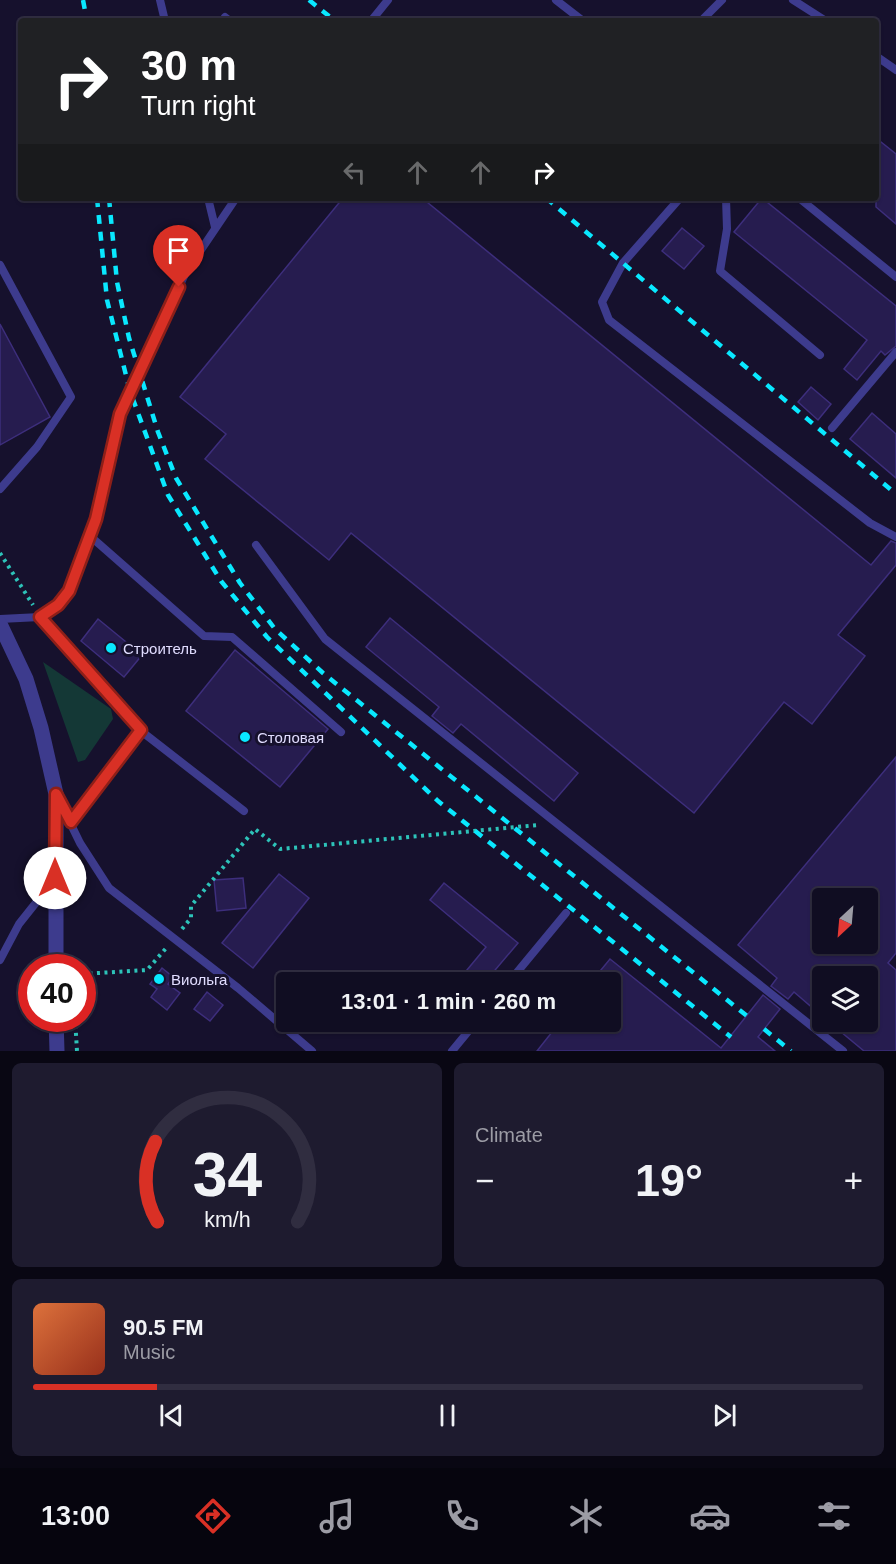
<!DOCTYPE html>
<meta charset="utf-8">
<style>
:root{--surface:#100d22;--page:#1e1b2f;--text:#f1f3f6;--muted:#9c9ca5;--line:#302d40;--accent:#d93025}
body{margin:0;font-family:Helvetica,sans-serif;background:var(--page);color:var(--text);height:100vh;display:flex;flex-direction:column;font-size:22px;white-space:nowrap}
*{box-sizing:border-box;margin:0}
p{font-size:20px;color:var(--muted)}
.icon{flex:none;width:33px;height:33px;fill:none;stroke:currentColor;stroke-width:2;stroke-linecap:round;stroke-linejoin:round}
.map{position:relative;height:1051px;overflow:hidden}
.side{display:flex;flex-direction:column;gap:12px;padding:12px;background:#090713;flex:1}
.side>*{flex:none}
.guide{position:absolute;left:18px;top:18px;width:861px;height:183px;border-radius:6px;box-shadow:0 2px 4px #0004,0 0 0 2px var(--line);background:#202124;color:#fff;overflow:hidden}
.needle{width:39px;rotate:206deg}
.fabs{position:absolute;left:812px;top:888px;display:grid;gap:12px}
.fabs a{display:grid;place-items:center;width:66px;height:66px;border-radius:6px;background:var(--surface);box-shadow:0 2px 4px #0004,0 0 0 2px var(--line);font-size:30px}
.speed{position:absolute;left:18px;top:954px;display:flex;gap:12px;font-size:30px;font-weight:700;text-align:center}
.speed>*{display:grid;place-content:center;width:78px;height:78px;border-radius:50%;background:var(--surface);box-shadow:0 2px 4px #0004,0 0 0 2px var(--line);line-height:1}
.speed .limit{border:9px solid #d22;background:#fff;color:#111}
.pin{position:absolute;display:grid;place-items:center;width:51px;height:51px;color:#fff;margin:-62px -26px;border-radius:50% 50% 50% 0;rotate:-45deg;box-shadow:0 0 6px #0007}
.pin .icon{rotate:45deg}
.me{position:absolute;width:66px;margin:-33px;rotate:0deg;stroke-linejoin:round;filter:drop-shadow(0 0 4px #0008)}
.turn{display:flex;align-items:center;gap:21px;height:126px;padding:0 24px;font-size:27px}
.turn .icon{width:78px;height:78px;stroke-width:2.5}
.turn b{display:block;font-size:42px;line-height:51px}
.lanes{display:flex;align-items:center;height:57px;padding:0 24px;background:#0003;justify-content:center;gap:30px;direction:ltr}
.lanes .off{opacity:.35}
.big{font-size:45px;font-weight:700;line-height:1.1}
.side .widget{flex:1;display:flex;flex-direction:column;justify-content:center;gap:9px;min-width:0;padding:0 21px;border-radius:9px;background:var(--page)}
.side .dial{align-items:center;gap:0}
.dial svg{height:156px;overflow:visible;fill:none;stroke:var(--line);stroke-width:7;stroke-linecap:round;text-anchor:middle}
.dial text{fill:var(--text);stroke:none}
.song{display:flex;align-items:center;gap:18px}
.cover{width:72px;height:72px;border-radius:9px;background:linear-gradient(135deg,hsl(20 70% 55%),hsl(10 70% 35%))}
.played{height:6px;border-radius:3px;background:linear-gradient(90deg,var(--accent) 15%,var(--line) 15%)}
.keys{display:flex;justify-content:space-around;direction:ltr}
.heat{display:flex;justify-content:space-between;align-items:center;font-size:33px;direction:ltr}
.side .tiles{flex:1;display:grid;gap:12px;grid-template-columns:1fr 1fr}
.widget:last-child{grid-column:span 2}
.trip{position:absolute;left:276px;top:972px;width:345px;height:60px;border-radius:6px;background:var(--surface);box-shadow:0 2px 4px #0004,0 0 0 2px var(--line);font-weight:700;line-height:60px;text-align:center}
.tab-bar{display:flex;height:96px;justify-content:space-around;align-items:center;background:#06050e;color:var(--muted)}
.tab-bar .icon{width:42px;height:42px}
.tab-bar .selected{color:var(--accent)}
.tab-bar b{font-size:27px;color:var(--text)}
.map>svg:first-child{display:block}
.green{fill:#143836}
.building{fill:#261c4f;stroke:#3d2e7c;stroke-width:1.5;fill-rule:evenodd}
.lines{fill:none;stroke-linecap:round;stroke-linejoin:round}
.path{stroke:#2dc3b9;stroke-width:4;stroke-dasharray:3 4.5;stroke-linecap:butt}
.service{stroke:#3d3b8d;stroke-width:8}
.tertiary{stroke:#3d3b8d;stroke-width:15}
.rail{stroke:#09e8ff;stroke-width:4.5;stroke-dasharray:9 8;stroke-linecap:butt}
.route-casing{stroke:#8d1f18;stroke-width:15}
.route{stroke:#d93025;stroke-width:10}
.poi-dot{fill:#09e8ff;stroke:#16112d;stroke-width:2}
.labels{text-anchor:middle;dominant-baseline:central;stroke-width:6;stroke-linejoin:round;paint-order:stroke}
.poi-label{font-size:15px;fill:#e1ddff;stroke:#16112d;text-anchor:start}
</style>
<div class="map">
<svg width="896" height="1051" viewBox="0 0 896 1051">
<rect width="100%" height="100%" fill="#16112d"/>
<path class="green" d="M 43,662 L 111,709 L 113,719 L 85,760 L 78,762 Z"/>
<path class="building" d="M 876,138 L 896,154 L 896,224 L 876,207 Z
M 343,198 L 422,198 L 871,565 L 891,541 L 896,543 L 896,565 L 838,635 L 865,656 L 812,724 L 784,702 L 694,813 L 351,533 L 329,560 L 205,459 L 226,434 L 180,397 Z
M 762,198 L 896,306 L 896,346 L 885,355 L 881,351 L 857,380 L 844,369 L 867,340 L 734,232 Z
M 682,228 L 704,246 L 684,269 L 662,251 Z
M 0,324 L 50,417 L 0,445 Z
M 811,387 L 831,404 L 818,420 L 798,402 Z
M 872,413 L 896,434 L 896,478 L 850,439 Z
M 390,618 L 578,773 L 554,801 L 461,724 L 453,733 L 432,716 L 439,707 L 366,647 Z
M 98,619 L 142,655 L 124,677 L 81,641 Z
M 235,650 L 328,729 L 280,787 L 186,711 Z
M 896,757 L 896,953 L 888,963 L 896,970 L 896,1051 L 864,1051 L 829,1022 L 867,1022 L 867,976 L 822,976 L 822,1016 L 794,992 L 788,999 L 771,986 L 777,978 L 738,945 ZM 822,898 L 867,898 L 867,944 L 822,944 Z
M 279,874 L 309,898 L 253,968 L 222,943 Z
M 243,878 L 246,908 L 217,911 L 214,880 Z
M 444,883 L 518,943 L 485,982 L 457,982 L 486,947 L 430,900 Z
M 610,959 L 721,1048 L 763,995 L 780,1009 L 758,1037 L 775,1051 L 537,1051 L 560,1022 L 610,1022 L 610,982 L 591,982 Z
M 162,968 L 173,977 L 168,984 L 180,993 L 167,1010 L 151,997 L 157,989 L 150,984 Z
M 207,992 L 223,1005 L 210,1021 L 194,1009 Z"/>
<g class="lines">
<path class="path" d="M 0,553 L 33,605
M 182,929 L 191,918 L 191,906 L 255,829 L 280,849 L 538,825
M 82,974 L 147,970 L 168,946
M 75,1018 L 77,1051"/>
<path class="service" d="M 160,0 L 165,21
M 556,0 L 583,21
M 793,0 L 826,21
M 225,17 L 230,21
M 371,21 L 388,0
M 701,21 L 722,0
M 876,56 L 896,70
M 208,198 L 215,227
M 680,198 L 623,263 L 602,302 L 609,320 L 870,523 L 896,537
M 726,198 L 727,229 L 720,271 L 820,355
M 799,198 L 896,277
M 0,265 L 71,397 L 37,447 L 0,489
M 832,428 L 896,352
M 90,536 L 204,636 L 232,637 L 341,732
M 256,545 L 325,639 L 843,1051
M 40,617 L 141,731
M 0,619 L 40,617 L 58,605 L 69,591 L 96,519 L 120,414 L 186,272 L 236,198
M 59,800 L 80,843 L 109,888 L 238,988 L 312,1051
M 71,822 L 141,731 L 244,811
M 0,960 L 19,924 L 54,880
M 509,982 L 566,913
M 452,1051 L 476,1022"/>
<path class="tertiary" d="M 0,624 L 26,679 L 41,728 L 56,794 L 56,968
M 56,1018 L 57,1051"/>
<path class="rail" d="M 83,0 L 87,21
M 309,0 L 335,21
M 97,198 L 107,300 L 130,391 L 168,495 L 221,581 L 267,637 L 438,801 L 731,1037
M 109,198 L 117,282 L 129,338 L 158,432 L 176,478 L 240,583 L 275,629 L 323,673 L 747,1016
M 546,198 L 896,494
M 764,1029 L 791,1051"/>
</g>
<g class="lines">
<defs>
<path id="route" d="M 55,878 L 56,794 L 71,822 L 141,730 L 40,617 L 58,605 L 69,591 L 96,519 L 120,414 L 179,287"/>
</defs>
<use href="#route" class="route-casing"/>
<use href="#route" class="route"/>
</g>
<g class="poi-dot">
<circle cx="111" cy="648" r="6"/>
<circle cx="245" cy="737" r="6"/>
<circle cx="159" cy="979" r="6"/>
</g>
<g class="labels">
<g class="poi-label">
<text x="123" y="648">Строитель</text>
<text x="257" y="737">Столовая</text>
<text x="171" y="979">Виольга</text>
</g>
</g>
</svg>
<div class="fabs">
<a><svg class="needle" viewBox="-14 -14 28 28"><path d="M0-13l5 13h-10z" fill="#e53935"/><path d="M0 13l5-13h-10z" fill="#9c9ca5"/></svg></a>
<a><svg class="icon" aria-label="layers" viewBox="0 0 24 24"><path d="M12 4l9 5-9 5-9-5zM3 14l9 5 9-5"/></svg></a>
</div>
<div class="speed"><div class="limit">40</div></div>
<div class="pin" style="left:179px;top:287px;background:#d93025"><svg class="icon" aria-label="arrive" viewBox="0 0 24 24"><path d="M6 21V4h12l-3 4 3 4H6"/></svg></div>
<svg class="me" style="left:55px;top:878px" viewBox="-20 -20 40 40"><circle r="19" fill="#fff"/><path d="M0-13L10 11 0 6-10 11z" fill="#d93025"/></svg>
<div class="trip">13:01 · 1 min · 260 m</div>
<div class="guide">
<div class="turn"><svg class="icon" aria-label="right" viewBox="0 0 24 24"><path d="M7 20v-9h11M14 6l5 5-5 5"/></svg><div><b>30 m</b>Turn right</div></div>
<div class="lanes"><svg class="icon off" aria-label="left" viewBox="0 0 24 24"><path d="M17 20v-9H6M10 6l-5 5 5 5"/></svg><svg class="icon off" aria-label="ahead" viewBox="0 0 24 24"><path d="M12 20V5M6 11l6-6 6 6"/></svg><svg class="icon off" aria-label="ahead" viewBox="0 0 24 24"><path d="M12 20V5M6 11l6-6 6 6"/></svg><svg class="icon" aria-label="right" viewBox="0 0 24 24"><path d="M7 20v-9h11M14 6l5 5-5 5"/></svg></div>
</div>
</div>
<section class="side">
<div class="tiles">
<div class="widget dial"><svg viewBox="0 0 100 80">
<path d="M14 69A42 42 0 1 1 86 69"/>
<path d="M14 69A42 42 0 0 1 13 28" stroke="#d93025"/>
<text x="50" y="56" font-size="32" font-weight="700">34</text>
<text x="50" y="72" font-size="11">km/h</text>
</svg></div>
<div class="widget"><p>Climate</p>
<div class="heat"><a>−</a><b class="big">19°</b><a>+</a></div>
</div>
<div class="widget">
<div class="song"><i class="cover"></i><div><b>90.5 FM</b><p>Music</p></div></div>
<div class="played"></div>
<div class="keys"><svg class="icon" aria-label="previous" viewBox="0 0 24 24"><path d="M18 5L8 12l10 7zM5 5v14"/></svg><svg class="icon" aria-label="pause" viewBox="0 0 24 24"><path d="M8 5v14M16 5v14"/></svg><svg class="icon" aria-label="next" viewBox="0 0 24 24"><path d="M6 5l10 7-10 7zM19 5v14"/></svg></div>
</div>
</div>
</section>
<nav class="tab-bar">
<b>13:00</b>
<svg class="icon selected" aria-label="directions" viewBox="0 0 24 24"><path d="M12 3l9 9-9 9-9-9zM9 14v-3h6M13 9l2 2-2 2"/></svg>
<svg class="icon" aria-label="music" viewBox="0 0 24 24"><path d="M9 18V5l10-2v13"/><circle cx="6" cy="18" r="3"/><circle cx="16" cy="16" r="3"/></svg>
<svg class="icon" aria-label="phone" viewBox="0 0 24 24"><path d="M5 4h4l2 5-3 2q2 4 5 5l2-3 5 2v4C11 20 4 13 5 4z"/></svg>
<svg class="icon" aria-label="climate" viewBox="0 0 24 24"><path d="M12 3v18M4 7l16 10M4 17L20 7"/></svg>
<svg class="icon" aria-label="car" viewBox="0 0 24 24"><path d="M5 17H2v-5l4-1 3-4h7l3 4 3 1v5h-3M9 17h6M6 11h13"/><circle cx="7" cy="17" r="2"/><circle cx="17" cy="17" r="2"/></svg>
<svg class="icon" aria-label="filters" viewBox="0 0 24 24"><path d="M4 7h16M4 17h16"/><circle cx="9" cy="7" r="2"/><circle cx="15" cy="17" r="2"/></svg>
</nav>
